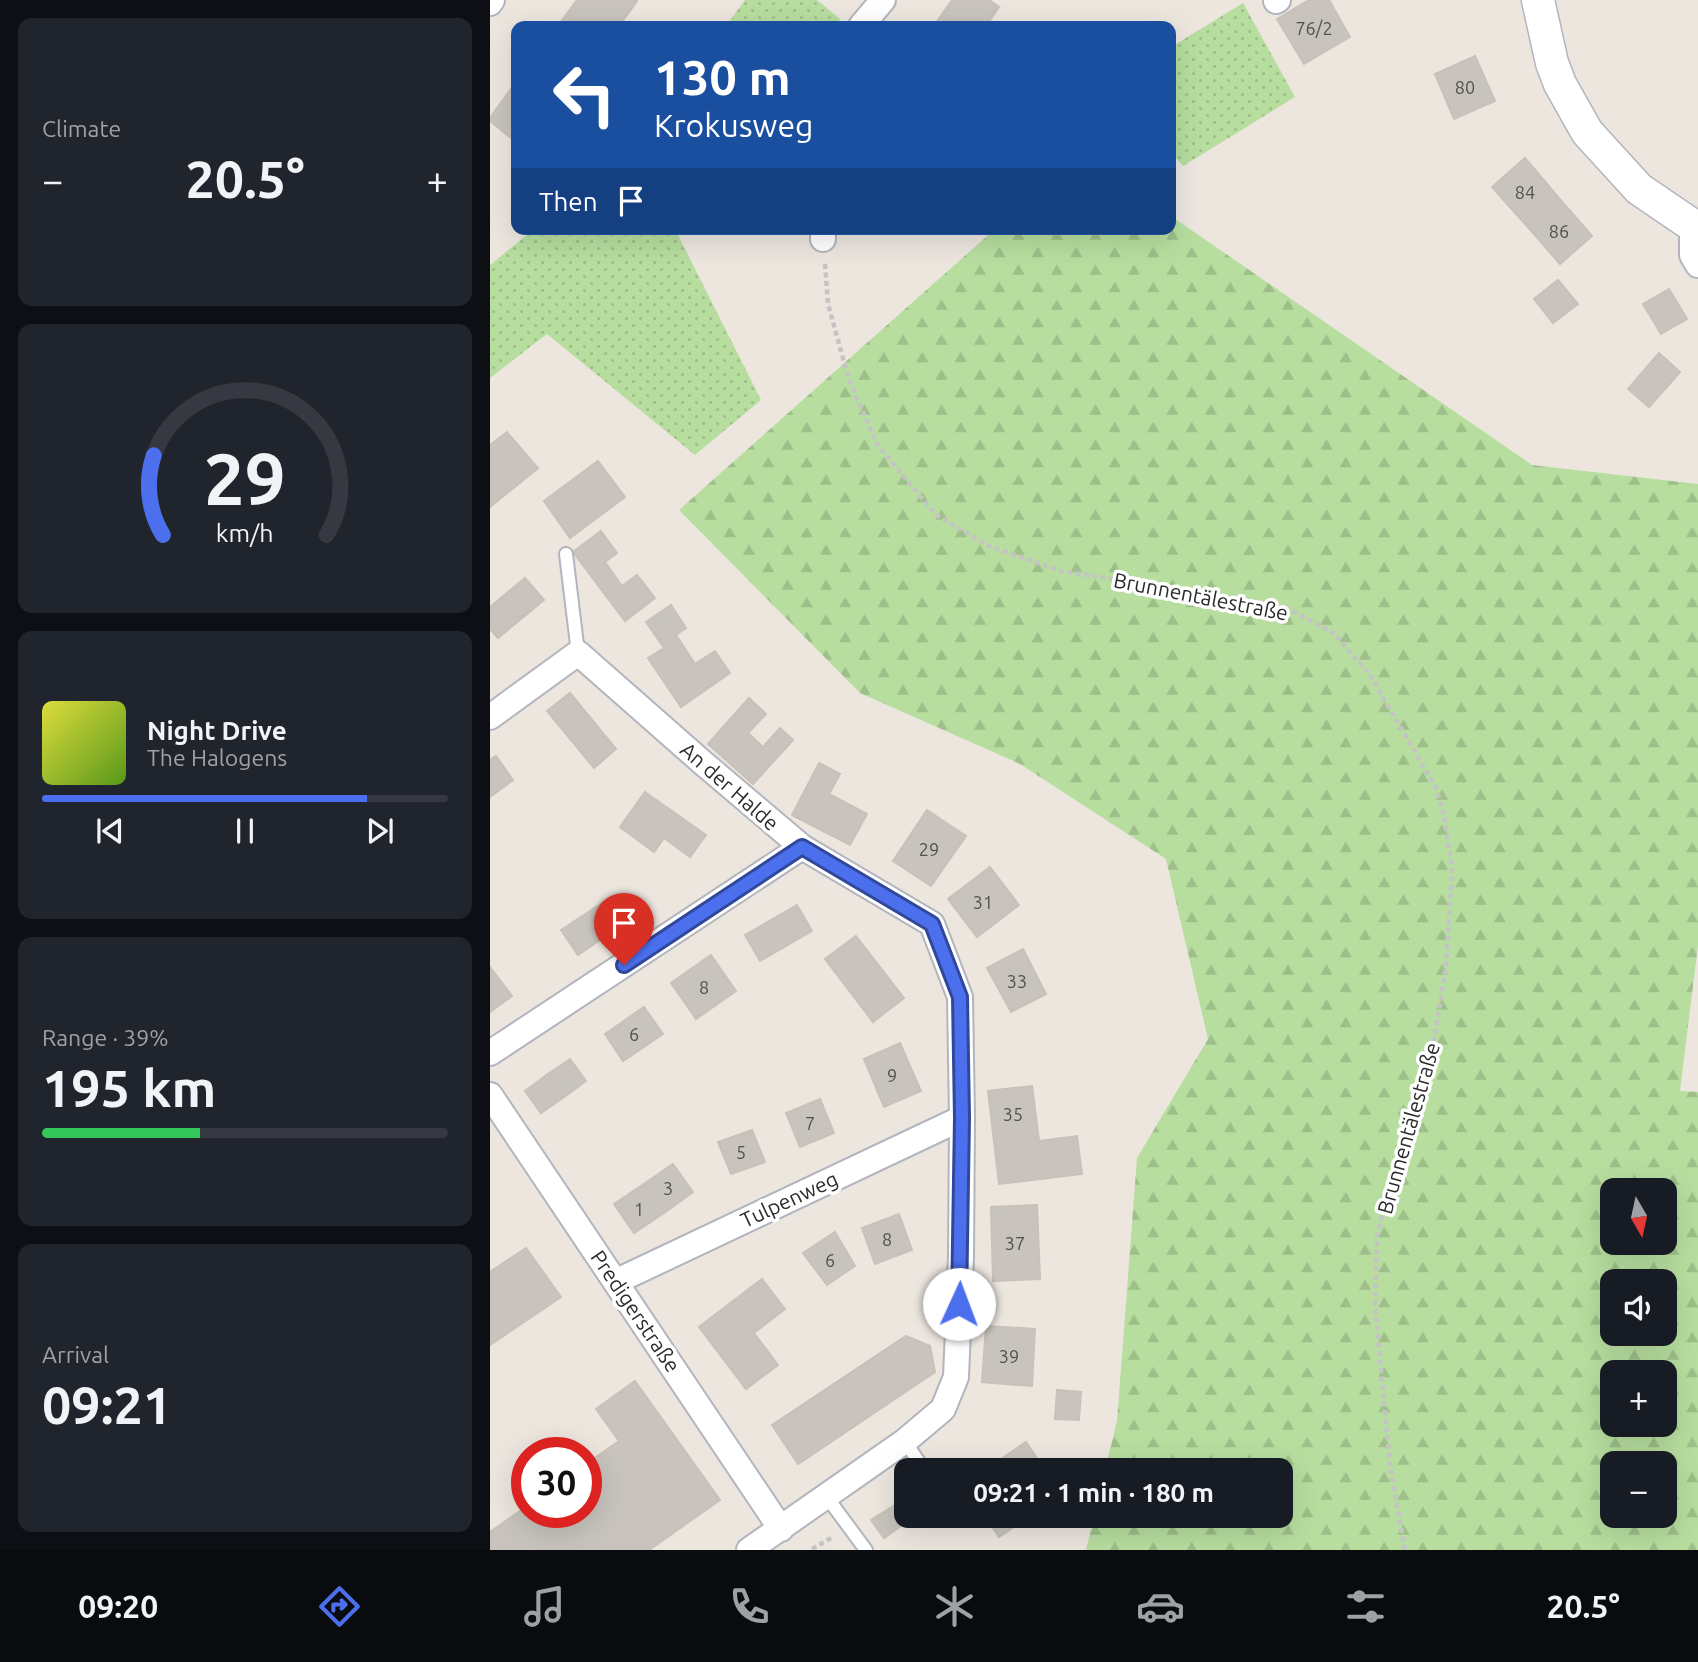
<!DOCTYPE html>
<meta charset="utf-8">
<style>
:root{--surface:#171b24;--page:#20242c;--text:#f1f3f6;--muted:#9ea1a6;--line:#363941;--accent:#4b6fed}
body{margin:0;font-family:Ubuntu,sans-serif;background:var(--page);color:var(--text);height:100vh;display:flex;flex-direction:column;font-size:26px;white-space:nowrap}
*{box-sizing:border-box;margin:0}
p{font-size:23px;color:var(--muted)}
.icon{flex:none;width:38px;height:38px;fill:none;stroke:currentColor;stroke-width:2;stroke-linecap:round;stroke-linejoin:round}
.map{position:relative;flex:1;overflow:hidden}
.details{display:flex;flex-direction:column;gap:18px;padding:18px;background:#0d0f14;width:490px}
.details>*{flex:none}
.banner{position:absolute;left:21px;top:21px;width:665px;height:214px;border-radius:14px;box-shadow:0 7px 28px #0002;background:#1a4fa0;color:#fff;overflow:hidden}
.needle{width:46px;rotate:171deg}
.buttons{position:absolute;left:1110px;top:1178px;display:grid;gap:14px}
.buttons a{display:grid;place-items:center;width:77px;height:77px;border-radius:14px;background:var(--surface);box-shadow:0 7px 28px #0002;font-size:35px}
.speed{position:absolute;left:21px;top:1437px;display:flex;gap:14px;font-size:35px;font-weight:700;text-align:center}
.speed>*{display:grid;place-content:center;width:91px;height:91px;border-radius:50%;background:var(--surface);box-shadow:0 7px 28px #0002;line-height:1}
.speed .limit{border:10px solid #d22;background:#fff;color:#111}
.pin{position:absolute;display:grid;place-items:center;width:60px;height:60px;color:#fff;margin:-72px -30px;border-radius:50% 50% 50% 0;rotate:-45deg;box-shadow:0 0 7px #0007}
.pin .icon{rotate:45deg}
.me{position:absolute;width:77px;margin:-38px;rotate:2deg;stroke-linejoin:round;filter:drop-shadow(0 0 5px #0008)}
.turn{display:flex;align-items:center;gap:24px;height:147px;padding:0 28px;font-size:32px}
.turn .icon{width:91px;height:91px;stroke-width:2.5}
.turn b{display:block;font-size:49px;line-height:60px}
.then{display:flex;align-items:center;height:66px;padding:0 28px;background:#0003;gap:14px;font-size:26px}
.big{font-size:52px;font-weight:700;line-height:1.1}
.details .tile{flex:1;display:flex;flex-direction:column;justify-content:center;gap:10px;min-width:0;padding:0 24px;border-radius:14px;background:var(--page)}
.details .dial{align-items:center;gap:0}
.dial svg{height:182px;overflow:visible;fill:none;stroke:var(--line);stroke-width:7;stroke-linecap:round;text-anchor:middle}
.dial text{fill:var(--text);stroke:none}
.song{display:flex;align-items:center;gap:21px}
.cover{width:84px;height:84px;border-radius:10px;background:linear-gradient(135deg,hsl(60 70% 55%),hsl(90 70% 35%))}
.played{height:7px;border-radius:4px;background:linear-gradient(90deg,var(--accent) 80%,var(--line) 80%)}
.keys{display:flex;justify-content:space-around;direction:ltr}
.heat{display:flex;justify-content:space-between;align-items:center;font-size:38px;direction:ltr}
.charge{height:10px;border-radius:5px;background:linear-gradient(90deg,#34c759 39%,var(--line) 0)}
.trip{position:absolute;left:404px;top:1458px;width:399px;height:70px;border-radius:14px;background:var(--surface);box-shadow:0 7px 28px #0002;font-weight:700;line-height:70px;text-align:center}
.dock{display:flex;height:112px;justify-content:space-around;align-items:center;background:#090b0e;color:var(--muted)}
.dock .icon{width:49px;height:49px}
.dock .active{color:var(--accent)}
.dock b{font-size:32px;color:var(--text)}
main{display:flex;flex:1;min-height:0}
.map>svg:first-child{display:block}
.grass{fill:url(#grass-dots)}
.forest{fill:url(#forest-firs);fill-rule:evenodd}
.building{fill:#c8c4bd;stroke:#c7c1b8;stroke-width:2}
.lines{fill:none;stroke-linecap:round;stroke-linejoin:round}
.service-casing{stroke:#b2b5be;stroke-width:16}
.minor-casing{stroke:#b2b5be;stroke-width:28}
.tertiary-casing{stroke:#b2b5be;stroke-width:35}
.path{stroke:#c4c4c4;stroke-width:4.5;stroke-dasharray:5 3.5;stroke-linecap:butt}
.service{stroke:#fff;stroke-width:12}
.minor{stroke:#fff;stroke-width:24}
.tertiary{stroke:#fff;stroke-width:32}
.route-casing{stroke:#31489a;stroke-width:18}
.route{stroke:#4b6fed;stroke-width:12}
.labels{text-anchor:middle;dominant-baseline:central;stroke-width:7;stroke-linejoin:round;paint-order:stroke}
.number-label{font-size:18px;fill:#525150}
.street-label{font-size:21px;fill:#2b2b2b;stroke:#fff}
</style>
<main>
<section class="details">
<div class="tile"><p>Climate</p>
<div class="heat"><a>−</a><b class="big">20.5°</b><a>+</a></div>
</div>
<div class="tile dial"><svg viewBox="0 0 100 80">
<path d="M14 69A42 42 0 1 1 86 69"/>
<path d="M14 69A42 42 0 0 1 10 34" stroke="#4b6fed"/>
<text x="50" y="56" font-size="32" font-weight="700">29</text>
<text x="50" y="72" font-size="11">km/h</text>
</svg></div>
<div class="tile">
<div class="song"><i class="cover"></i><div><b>Night Drive</b><p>The Halogens</p></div></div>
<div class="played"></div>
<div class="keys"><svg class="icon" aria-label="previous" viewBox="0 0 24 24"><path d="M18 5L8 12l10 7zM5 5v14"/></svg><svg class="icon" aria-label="pause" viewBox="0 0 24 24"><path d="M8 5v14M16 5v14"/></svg><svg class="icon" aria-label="next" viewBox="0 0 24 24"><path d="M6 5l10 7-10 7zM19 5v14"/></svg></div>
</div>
<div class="tile"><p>Range · 39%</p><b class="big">195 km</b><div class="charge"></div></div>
<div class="tile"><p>Arrival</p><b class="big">09:21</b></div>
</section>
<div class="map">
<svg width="1208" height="1550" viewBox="0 0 1208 1550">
<defs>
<pattern id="grass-dots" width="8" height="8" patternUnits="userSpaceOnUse" patternTransform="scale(1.75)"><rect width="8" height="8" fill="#b7de9f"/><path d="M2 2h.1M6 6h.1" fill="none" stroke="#9ebf89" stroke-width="1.8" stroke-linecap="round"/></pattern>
<pattern id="forest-firs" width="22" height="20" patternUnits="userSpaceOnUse" patternTransform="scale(1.75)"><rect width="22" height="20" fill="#b7de9f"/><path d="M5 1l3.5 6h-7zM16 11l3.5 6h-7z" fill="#9ebf89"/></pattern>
</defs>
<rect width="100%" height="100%" fill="#ece6df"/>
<path class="grass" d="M 255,0 L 327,0 L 350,19 L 347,26 L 236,26 Z
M 753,3 L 805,97 L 693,166 L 681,153 L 681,47 Z
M 44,229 L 185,229 L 271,400 L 205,455 L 57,334 L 0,378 L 0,265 Z"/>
<path class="forest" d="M 681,216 L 1042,465 L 1208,484 L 1208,945 L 1190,1091 L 1208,1092 L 1208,1550 L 596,1550 L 604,1516 L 791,1516 L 791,1470 L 615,1470 L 627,1421 L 647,1158 L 718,1039 L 676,859 L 530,764 L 370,693 L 189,510 L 505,229 L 681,229 ZM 1122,1190 L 1174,1190 L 1174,1242 L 1122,1242 ZM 1122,1281 L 1174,1281 L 1174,1334 L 1122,1334 ZM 1122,1372 L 1174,1372 L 1174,1424 L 1122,1424 ZM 1122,1463 L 1174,1463 L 1174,1516 L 1122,1516 Z"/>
<path class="building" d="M 87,0 L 145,0 L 147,1 L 129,26 L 68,26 Z
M 462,0 L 499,0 L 509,7 L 496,26 L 444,26 Z
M 819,0 L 839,0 L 860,37 L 814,64 L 787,19 Z
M 985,56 L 1005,101 L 964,119 L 945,74 Z
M 26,82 L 26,142 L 0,121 L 0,118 Z
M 1035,158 L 1068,197 L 1036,225 L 1002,187 Z
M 1068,197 L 1102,236 L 1070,264 L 1036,225 Z
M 1068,280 L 1088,304 L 1063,323 L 1044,299 Z
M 1179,289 L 1197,319 L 1171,334 L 1153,304 Z
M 1169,353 L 1190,372 L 1159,407 L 1138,389 Z
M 17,432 L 48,468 L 0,507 L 0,445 Z
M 108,461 L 135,497 L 80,538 L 54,501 Z
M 111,531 L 127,553 L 115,562 L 132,586 L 147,575 L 165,598 L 135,621 L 83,552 Z
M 35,578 L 54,600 L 31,619 L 12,597 Z
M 12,597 L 31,619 L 8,638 L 0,629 L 0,607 Z
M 181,605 L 196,628 L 186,635 L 205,664 L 225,651 L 240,673 L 191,707 L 158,658 L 174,648 L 156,622 Z
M 80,693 L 126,749 L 104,768 L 57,711 Z
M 259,698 L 276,714 L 258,733 L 273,747 L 290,728 L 303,740 L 263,784 L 218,744 Z
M 6,756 L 23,780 L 0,797 L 0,760 Z
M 329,763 L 350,774 L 339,794 L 377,814 L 360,845 L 302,815 Z
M 155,792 L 216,835 L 200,857 L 174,838 L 164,852 L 130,827 Z
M 437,810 L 476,836 L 441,886 L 403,861 Z
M 500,867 L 529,905 L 487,937 L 458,899 Z
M 120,898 L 136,922 L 88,955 L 71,930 Z
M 307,905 L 322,931 L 270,961 L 255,935 Z
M 366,936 L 414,998 L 383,1022 L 335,959 Z
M 533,949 L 556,994 L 521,1012 L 497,968 Z
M 221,955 L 246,991 L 206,1019 L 181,983 Z
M 0,967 L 22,996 L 0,1012 Z
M 154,1007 L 173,1034 L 133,1061 L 115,1034 Z
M 410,1043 L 431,1091 L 394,1107 L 374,1059 Z
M 80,1059 L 96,1081 L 74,1097 L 58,1074 Z
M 58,1074 L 74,1097 L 51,1113 L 35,1091 Z
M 542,1086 L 549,1141 L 587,1136 L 592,1174 L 509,1184 L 498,1091 Z
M 330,1099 L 344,1133 L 310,1147 L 296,1113 Z
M 262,1130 L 275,1162 L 241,1174 L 228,1142 Z
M 183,1164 L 203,1192 L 174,1213 L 154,1184 Z
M 154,1184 L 174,1213 L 144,1233 L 124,1204 Z
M 547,1205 L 550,1279 L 503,1281 L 501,1207 Z
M 409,1214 L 422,1250 L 385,1264 L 372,1228 Z
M 345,1232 L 365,1266 L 337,1285 L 313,1253 Z
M 36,1248 L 71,1297 L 0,1345 L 0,1272 Z
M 272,1279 L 295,1309 L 264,1333 L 288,1365 L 256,1389 L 209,1327 Z
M 496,1326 L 545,1329 L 542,1386 L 492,1382 Z
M 416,1336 L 440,1346 L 445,1372 L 308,1464 L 282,1425 Z
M 145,1381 L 230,1500 L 159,1550 L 0,1550 L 0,1532 L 37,1506 L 37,1512 L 96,1512 L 96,1464 L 129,1441 L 106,1409 Z
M 567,1390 L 591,1392 L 589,1420 L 565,1419 Z
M 536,1442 L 555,1470 L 495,1470 Z
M 416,1498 L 416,1516 L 425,1516 L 394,1538 L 381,1520 Z
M 495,1516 L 540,1516 L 509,1537 Z"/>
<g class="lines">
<defs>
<path id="service" d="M 76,554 L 88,653
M 415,1441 L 434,1470
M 336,1496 L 376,1550"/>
<path id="minor" d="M 786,1 L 788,0
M 0,3 L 2,0
M 371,26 L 393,0
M 1202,225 L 1202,255 L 1208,265
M 333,239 L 333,229
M 0,717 L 88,653 L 213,763 L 312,847 L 442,924 L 470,997 L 472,1118 L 471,1256 L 466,1377 L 453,1409 L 415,1441 L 259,1550
M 0,1053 L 312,847
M 0,1095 L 291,1529
M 127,1281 L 472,1118"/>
<path id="tertiary" d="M 1048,0 L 1062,63 L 1070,84 L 1097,132 L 1149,189 L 1202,225 L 1208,228"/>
</defs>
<use href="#service" class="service-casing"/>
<use href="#minor" class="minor-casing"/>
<use href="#tertiary" class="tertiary-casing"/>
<path class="path" d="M 335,264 L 338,304 L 359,380 L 387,444 L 446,515 L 499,546 L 571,571 L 668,586 L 795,607 L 844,633 L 880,675 L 946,788 L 954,815 L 962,869 L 956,966 L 940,1065 L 913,1136 L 887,1236 L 885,1306 L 900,1465 L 915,1550
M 322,1549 L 343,1537"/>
<use href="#service" class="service"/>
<use href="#minor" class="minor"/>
<use href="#tertiary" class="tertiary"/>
</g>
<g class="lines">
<defs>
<path id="route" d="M 134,965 L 312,847 L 442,924 L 470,997 L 472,1118 L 469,1304"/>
</defs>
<use href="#route" class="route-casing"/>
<use href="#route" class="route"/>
</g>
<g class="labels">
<g class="number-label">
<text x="824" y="28">76/2</text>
<text x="975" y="87">80</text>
<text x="1035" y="192">84</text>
<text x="1069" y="231">86</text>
<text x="439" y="849">29</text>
<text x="493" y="902">31</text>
<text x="527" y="981">33</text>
<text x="214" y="987">8</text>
<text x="144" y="1034">6</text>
<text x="402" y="1075">9</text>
<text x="523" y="1114">35</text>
<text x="320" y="1123">7</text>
<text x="251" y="1152">5</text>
<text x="178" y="1188">3</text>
<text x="149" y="1209">1</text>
<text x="397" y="1239">8</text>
<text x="525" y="1243">37</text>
<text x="340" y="1260">6</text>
<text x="519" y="1356">39</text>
</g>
<g class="street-label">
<text transform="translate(711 596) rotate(11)">Brunnentälestraße</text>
<text transform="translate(240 786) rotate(41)">An der Halde</text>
<text transform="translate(918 1128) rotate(-74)">Brunnentälestraße</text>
<text transform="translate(299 1199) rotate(-25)">Tulpenweg</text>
<text transform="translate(146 1311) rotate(56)">Predigerstraße</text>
</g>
</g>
</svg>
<div class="buttons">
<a><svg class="needle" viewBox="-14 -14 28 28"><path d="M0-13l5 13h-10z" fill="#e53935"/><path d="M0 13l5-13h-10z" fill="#9ea1a6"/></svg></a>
<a><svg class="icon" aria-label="sound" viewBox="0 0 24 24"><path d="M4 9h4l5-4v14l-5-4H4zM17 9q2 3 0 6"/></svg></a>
<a>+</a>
<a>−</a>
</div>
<div class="speed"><div class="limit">30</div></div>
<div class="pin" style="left:134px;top:965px;background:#d93025"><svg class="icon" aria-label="arrive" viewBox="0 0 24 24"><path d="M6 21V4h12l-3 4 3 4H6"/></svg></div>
<svg class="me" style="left:469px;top:1304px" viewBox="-20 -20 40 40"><circle r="19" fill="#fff"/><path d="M0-13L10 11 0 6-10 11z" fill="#4b6fed"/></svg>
<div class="trip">09:21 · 1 min · 180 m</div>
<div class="banner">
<div class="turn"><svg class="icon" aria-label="left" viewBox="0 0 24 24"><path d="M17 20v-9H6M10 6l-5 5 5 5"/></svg><div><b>130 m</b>Krokusweg</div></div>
<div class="then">Then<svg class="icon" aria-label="arrive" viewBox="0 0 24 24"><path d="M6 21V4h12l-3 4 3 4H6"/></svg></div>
</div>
</div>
</main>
<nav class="dock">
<b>09:20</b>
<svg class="icon active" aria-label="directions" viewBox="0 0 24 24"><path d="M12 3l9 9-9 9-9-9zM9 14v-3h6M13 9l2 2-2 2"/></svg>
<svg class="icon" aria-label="music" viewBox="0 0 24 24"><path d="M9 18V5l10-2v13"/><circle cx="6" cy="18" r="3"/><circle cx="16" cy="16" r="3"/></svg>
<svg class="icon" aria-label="phone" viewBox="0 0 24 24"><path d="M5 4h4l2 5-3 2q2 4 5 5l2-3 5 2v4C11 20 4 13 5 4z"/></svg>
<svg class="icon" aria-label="climate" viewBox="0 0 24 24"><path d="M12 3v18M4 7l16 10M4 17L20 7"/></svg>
<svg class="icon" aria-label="car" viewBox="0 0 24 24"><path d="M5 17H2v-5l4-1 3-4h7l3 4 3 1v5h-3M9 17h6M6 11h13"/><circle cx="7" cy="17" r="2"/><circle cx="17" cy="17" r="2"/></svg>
<svg class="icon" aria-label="filters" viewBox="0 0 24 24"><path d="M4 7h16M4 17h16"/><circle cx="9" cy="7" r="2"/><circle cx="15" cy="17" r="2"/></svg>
<b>20.5°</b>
</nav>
